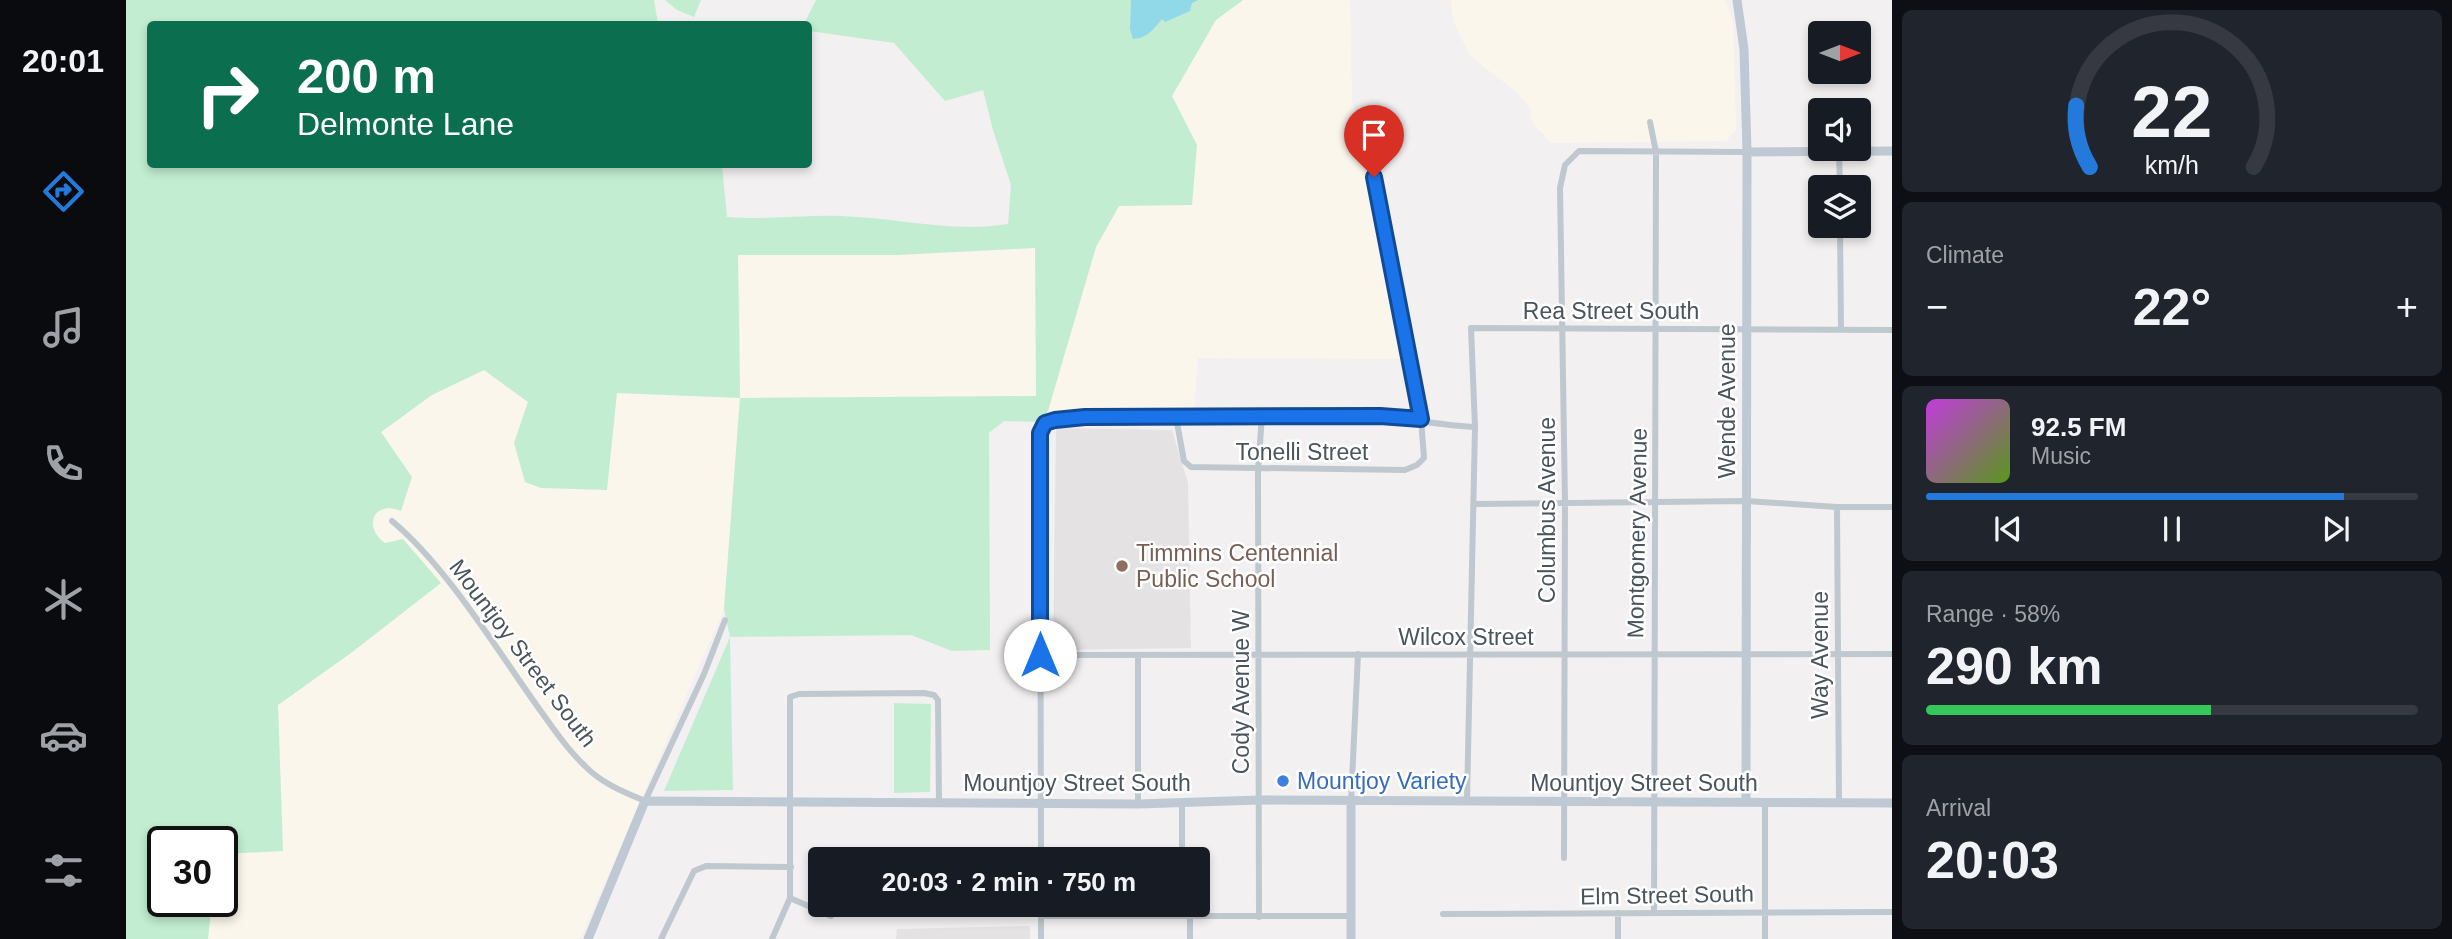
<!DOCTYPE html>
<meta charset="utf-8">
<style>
:root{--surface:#171b24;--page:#20242c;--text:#f1f3f6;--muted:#9ea1a6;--line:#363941;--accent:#237ada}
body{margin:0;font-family:Arial,sans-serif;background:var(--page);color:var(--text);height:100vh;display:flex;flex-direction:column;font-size:26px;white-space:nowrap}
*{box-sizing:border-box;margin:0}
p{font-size:23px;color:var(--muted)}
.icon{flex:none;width:38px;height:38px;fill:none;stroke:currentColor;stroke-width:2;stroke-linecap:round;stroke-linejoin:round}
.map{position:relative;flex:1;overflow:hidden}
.sheet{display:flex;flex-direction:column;gap:10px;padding:10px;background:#0d0f14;width:560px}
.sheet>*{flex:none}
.guide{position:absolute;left:21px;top:21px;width:665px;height:147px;border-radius:7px;box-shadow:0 4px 10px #0003;background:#0b6e4f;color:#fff;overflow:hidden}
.needle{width:46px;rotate:90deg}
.fabs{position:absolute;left:1682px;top:21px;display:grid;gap:14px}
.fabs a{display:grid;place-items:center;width:63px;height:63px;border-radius:7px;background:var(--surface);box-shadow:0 4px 10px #0003;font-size:35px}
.speed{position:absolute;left:21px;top:826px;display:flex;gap:14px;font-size:35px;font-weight:700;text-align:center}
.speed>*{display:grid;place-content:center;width:91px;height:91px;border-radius:50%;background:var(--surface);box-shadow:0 4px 10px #0003;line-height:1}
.speed .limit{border:4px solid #111;border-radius:10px;background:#fff;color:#111}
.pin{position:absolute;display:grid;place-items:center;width:60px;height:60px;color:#fff;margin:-72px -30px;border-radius:50% 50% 50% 0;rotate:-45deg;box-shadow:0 0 7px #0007}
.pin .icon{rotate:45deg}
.me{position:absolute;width:77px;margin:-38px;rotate:0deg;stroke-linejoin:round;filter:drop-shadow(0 0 5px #0008)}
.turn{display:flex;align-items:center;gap:24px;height:147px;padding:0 35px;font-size:32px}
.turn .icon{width:91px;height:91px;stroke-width:2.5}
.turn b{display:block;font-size:49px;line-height:60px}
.big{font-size:52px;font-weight:600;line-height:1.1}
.sheet .widget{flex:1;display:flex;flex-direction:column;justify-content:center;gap:10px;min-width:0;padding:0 24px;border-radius:10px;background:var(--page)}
.sheet .dial{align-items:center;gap:0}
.dial svg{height:182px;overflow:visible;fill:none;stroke:var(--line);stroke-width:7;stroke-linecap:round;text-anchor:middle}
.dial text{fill:var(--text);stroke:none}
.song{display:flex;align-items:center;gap:21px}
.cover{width:84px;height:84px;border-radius:10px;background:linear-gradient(135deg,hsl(290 70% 55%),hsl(90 70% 35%))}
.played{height:7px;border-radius:4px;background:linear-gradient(90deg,var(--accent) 85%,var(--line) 85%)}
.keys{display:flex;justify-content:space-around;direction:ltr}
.heat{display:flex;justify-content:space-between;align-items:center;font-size:38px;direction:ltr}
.charge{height:10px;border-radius:5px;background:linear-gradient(90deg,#34c759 58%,var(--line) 0)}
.trip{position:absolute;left:682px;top:847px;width:402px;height:70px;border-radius:7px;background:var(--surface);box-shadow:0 4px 10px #0003;font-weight:600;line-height:70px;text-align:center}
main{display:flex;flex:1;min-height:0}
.tab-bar{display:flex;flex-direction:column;width:126px;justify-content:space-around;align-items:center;background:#090b0e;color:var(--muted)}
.tab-bar .icon{width:49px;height:49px}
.tab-bar .on{color:var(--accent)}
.tab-bar b{font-size:32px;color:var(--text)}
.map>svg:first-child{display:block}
.commercial{fill:#fbf6ec}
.education{fill:#e4e2e2}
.green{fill:#c2edd1;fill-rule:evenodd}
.water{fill:#91d9e8}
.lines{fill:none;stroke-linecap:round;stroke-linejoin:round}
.street{stroke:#bfc8ce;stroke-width:6}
.secondary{stroke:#bfc9d3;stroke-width:9}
.route-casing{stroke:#114b97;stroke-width:18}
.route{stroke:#1a73e8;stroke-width:12}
.education-dot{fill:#8d6e63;stroke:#fff;stroke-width:2.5}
.shop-dot{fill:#3f7fe0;stroke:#fff;stroke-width:2.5}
.labels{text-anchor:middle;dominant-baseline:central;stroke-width:5;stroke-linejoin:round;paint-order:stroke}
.street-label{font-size:23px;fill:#49545d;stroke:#fff}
.education-label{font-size:23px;fill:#785e54;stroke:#fff;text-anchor:start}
.shop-label{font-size:23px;fill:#366cbe;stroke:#fff;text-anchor:start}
</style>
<main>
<nav class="tab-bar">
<b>20:01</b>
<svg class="icon on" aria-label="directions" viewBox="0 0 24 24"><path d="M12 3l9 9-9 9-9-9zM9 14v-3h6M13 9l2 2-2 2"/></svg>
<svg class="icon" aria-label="music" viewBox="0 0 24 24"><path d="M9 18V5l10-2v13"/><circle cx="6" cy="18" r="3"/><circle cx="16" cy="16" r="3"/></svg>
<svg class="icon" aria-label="phone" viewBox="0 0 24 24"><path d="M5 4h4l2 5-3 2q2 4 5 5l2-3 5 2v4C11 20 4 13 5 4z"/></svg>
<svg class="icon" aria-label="climate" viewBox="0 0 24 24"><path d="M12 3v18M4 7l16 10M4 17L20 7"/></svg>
<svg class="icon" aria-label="car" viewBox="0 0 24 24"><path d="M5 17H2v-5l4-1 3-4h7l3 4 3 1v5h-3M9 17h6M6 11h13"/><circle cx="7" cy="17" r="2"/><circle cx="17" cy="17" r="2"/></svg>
<svg class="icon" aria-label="filters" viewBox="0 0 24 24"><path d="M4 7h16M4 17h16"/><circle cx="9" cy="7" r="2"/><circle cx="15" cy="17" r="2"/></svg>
</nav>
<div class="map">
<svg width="1766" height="939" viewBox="0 0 1766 939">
<rect width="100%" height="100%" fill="#f3f0f1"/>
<path class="commercial" d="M 1117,0 L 1224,0 L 1226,102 L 1252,173 L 1290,359 L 1072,358 L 1068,411 L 922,411 L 970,247 L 993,206 L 1071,145 L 1046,96 L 1090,20 Z
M 1325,0 L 1599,0 L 1607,21 L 1610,129 L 1600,141 L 1425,143 L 1406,122 L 1404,107 L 1387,89 L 1344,56 L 1327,21 Z
M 909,248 L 911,396 L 614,398 L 598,609 L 454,939 L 82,939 L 86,901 L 96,901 L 96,854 L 157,850 L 152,705 L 235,645 L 314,583 L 277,540 L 259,543 L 250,536 L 246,524 L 250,514 L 257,508 L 266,507 L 255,432 L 306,395 L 358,370 L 402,402 L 388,443 L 491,393 L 614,398 L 614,303 L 611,255 L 839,252 Z"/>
<path class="education" d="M 930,428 L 1046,430 L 1062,483 L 1065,648 L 927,650 Z
M 904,926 L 904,939 L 770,939 L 771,929 Z"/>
<path class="green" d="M 0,0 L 528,0 L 532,24 L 24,24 L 24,164 L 591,165 L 596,165 L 601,217 C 639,220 677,215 715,216 C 773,218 824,233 882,224 L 885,185 L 867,130 L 857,90 L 819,101 L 768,43 L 683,31 L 682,24 L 678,24 L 690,0 L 1117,0 L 1090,20 L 1046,96 L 1071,145 L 1066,205 L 993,206 L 970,247 L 922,411 L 913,422 L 878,421 L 863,433 L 864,650 L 826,651 L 785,635 L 604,637 L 607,790 L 538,791 L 604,637 L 598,609 L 614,398 L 491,393 L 481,490 L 415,488 L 399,482 L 388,443 L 402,402 L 358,370 L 306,395 L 255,432 L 286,477 L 275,511 C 248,500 236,526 259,543 L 277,539 L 315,583 L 225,653 L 152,705 L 157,851 L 96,854 L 96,842 L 37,842 L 37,901 L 86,901 L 82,939 L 0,939 ZM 909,248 L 910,396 L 614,398 L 612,255 L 772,255 Z
M 539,0 L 575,0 L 568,17 L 551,10 Z
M 768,703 L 805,704 L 804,792 L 768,793 Z"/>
<path class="water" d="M 1005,0 L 1072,0 L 1066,3 L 1064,11 L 1039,22 L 1036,19 C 1028,29 1020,39 1007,39 L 1004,29 Z"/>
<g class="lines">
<path class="street" d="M 1524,122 L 1530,152 L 1528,913
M 1713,151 L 1714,187
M 1714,226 L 1715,330
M 1050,417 L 1058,461 L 1065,467 L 1279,470 L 1291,465 L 1298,458 L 1295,419 L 1248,178
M 1348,504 L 1620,501 L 1711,507 L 1766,507
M 1711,507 L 1713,803
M 266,521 C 319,565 368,645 409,703 C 424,724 440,748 459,766 C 475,783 498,792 519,801 L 578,674 L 599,620
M 914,655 L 1766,654
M 1341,801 L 1349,427 L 1345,328 L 1766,330
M 1225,802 L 1232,654
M 1056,803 L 1056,859
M 1012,804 L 1012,655
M 1438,858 L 1439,503 L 1434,188 L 1439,165 L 1453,151 L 1621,152
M 915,859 L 914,433 L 919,423 L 929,420 L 959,417 L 1254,416 C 1287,419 1317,426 1349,427
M 664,898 L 705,916
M 1064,905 L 1064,939
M 1317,914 L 1766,912
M 915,916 L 1225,916
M 1133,917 L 1132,470 L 1136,416
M 535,939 L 568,871 L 580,866 L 665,867
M 646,939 L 664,898 L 664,697 L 673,694 L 798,693 L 808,695 L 812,700 L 813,803
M 915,939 L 915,905
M 1492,939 L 1492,913
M 1639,939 L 1639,802"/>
<path class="secondary" d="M 1611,0 L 1618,49 L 1621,152 L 1620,802
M 1621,152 L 1766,151
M 1225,802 L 1225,939
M 462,939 L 519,801 L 1012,804 L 1133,800 L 1766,803"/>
</g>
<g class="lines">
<defs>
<path id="route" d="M 914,655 L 914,433 L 919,423 L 929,420 L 959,417 L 1254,416 L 1295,419 L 1248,177"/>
</defs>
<use href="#route" class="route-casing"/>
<use href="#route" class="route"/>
</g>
<circle class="education-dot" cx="996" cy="566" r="7"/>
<circle class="shop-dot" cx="1157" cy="781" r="7"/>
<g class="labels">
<g class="street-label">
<text x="1485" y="311">Rea Street South</text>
<text transform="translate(1601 401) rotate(-90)">Wende Avenue</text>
<text x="1176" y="452">Tonelli Street</text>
<text transform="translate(1421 510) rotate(-90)">Columbus Avenue</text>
<text transform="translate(1511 533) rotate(-89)">Montgomery Avenue</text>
<text x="1340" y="637">Wilcox Street</text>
<text transform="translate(397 653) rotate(53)">Mountjoy Street South</text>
<text transform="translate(1694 655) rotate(-90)">Way Avenue</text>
<text transform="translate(1115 692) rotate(-90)">Cody Avenue W</text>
<text x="951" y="783">Mountjoy Street South</text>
<text x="1518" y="783">Mountjoy Street South</text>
<text transform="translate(1541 895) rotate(-1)">Elm Street South</text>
</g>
<g class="education-label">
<text x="1010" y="553">Timmins Centennial<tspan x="1010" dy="26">Public School</tspan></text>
</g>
<g class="shop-label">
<text x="1171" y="781">Mountjoy Variety</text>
</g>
</g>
</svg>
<div class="fabs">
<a><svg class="needle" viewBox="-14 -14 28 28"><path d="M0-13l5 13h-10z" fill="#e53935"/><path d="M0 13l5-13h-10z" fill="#9ea1a6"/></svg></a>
<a><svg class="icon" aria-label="sound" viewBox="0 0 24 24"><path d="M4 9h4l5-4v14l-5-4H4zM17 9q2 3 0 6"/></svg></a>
<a><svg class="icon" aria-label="layers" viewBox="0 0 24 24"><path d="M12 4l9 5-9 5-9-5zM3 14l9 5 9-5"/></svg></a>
</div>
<div class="speed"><div class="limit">30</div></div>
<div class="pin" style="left:1248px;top:177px;background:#d93025"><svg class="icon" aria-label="arrive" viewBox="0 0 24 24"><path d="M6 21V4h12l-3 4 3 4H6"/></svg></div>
<svg class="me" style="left:914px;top:655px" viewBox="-20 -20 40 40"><circle r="19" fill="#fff"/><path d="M0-13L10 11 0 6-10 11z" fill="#1a73e8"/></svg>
<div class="trip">20:03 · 2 min · 750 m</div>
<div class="guide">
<div class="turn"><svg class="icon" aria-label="right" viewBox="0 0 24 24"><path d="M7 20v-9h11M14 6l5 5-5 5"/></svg><div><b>200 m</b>Delmonte Lane</div></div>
</div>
</div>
<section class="sheet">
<div class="widget dial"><svg viewBox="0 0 100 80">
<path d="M14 69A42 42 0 1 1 86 69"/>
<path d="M14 69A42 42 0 0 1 8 42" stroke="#237ada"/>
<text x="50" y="56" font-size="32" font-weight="700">22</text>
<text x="50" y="72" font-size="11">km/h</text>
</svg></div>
<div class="widget"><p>Climate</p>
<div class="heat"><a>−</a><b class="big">22°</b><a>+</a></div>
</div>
<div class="widget">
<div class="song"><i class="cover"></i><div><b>92.5 FM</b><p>Music</p></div></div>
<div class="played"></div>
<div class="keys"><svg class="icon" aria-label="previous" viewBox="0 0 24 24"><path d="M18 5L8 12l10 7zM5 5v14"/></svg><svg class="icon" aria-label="pause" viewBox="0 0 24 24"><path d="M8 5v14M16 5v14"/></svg><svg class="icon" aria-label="next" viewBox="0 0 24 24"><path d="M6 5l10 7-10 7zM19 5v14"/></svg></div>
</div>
<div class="widget"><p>Range · 58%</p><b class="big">290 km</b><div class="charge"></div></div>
<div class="widget"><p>Arrival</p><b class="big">20:03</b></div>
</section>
</main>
